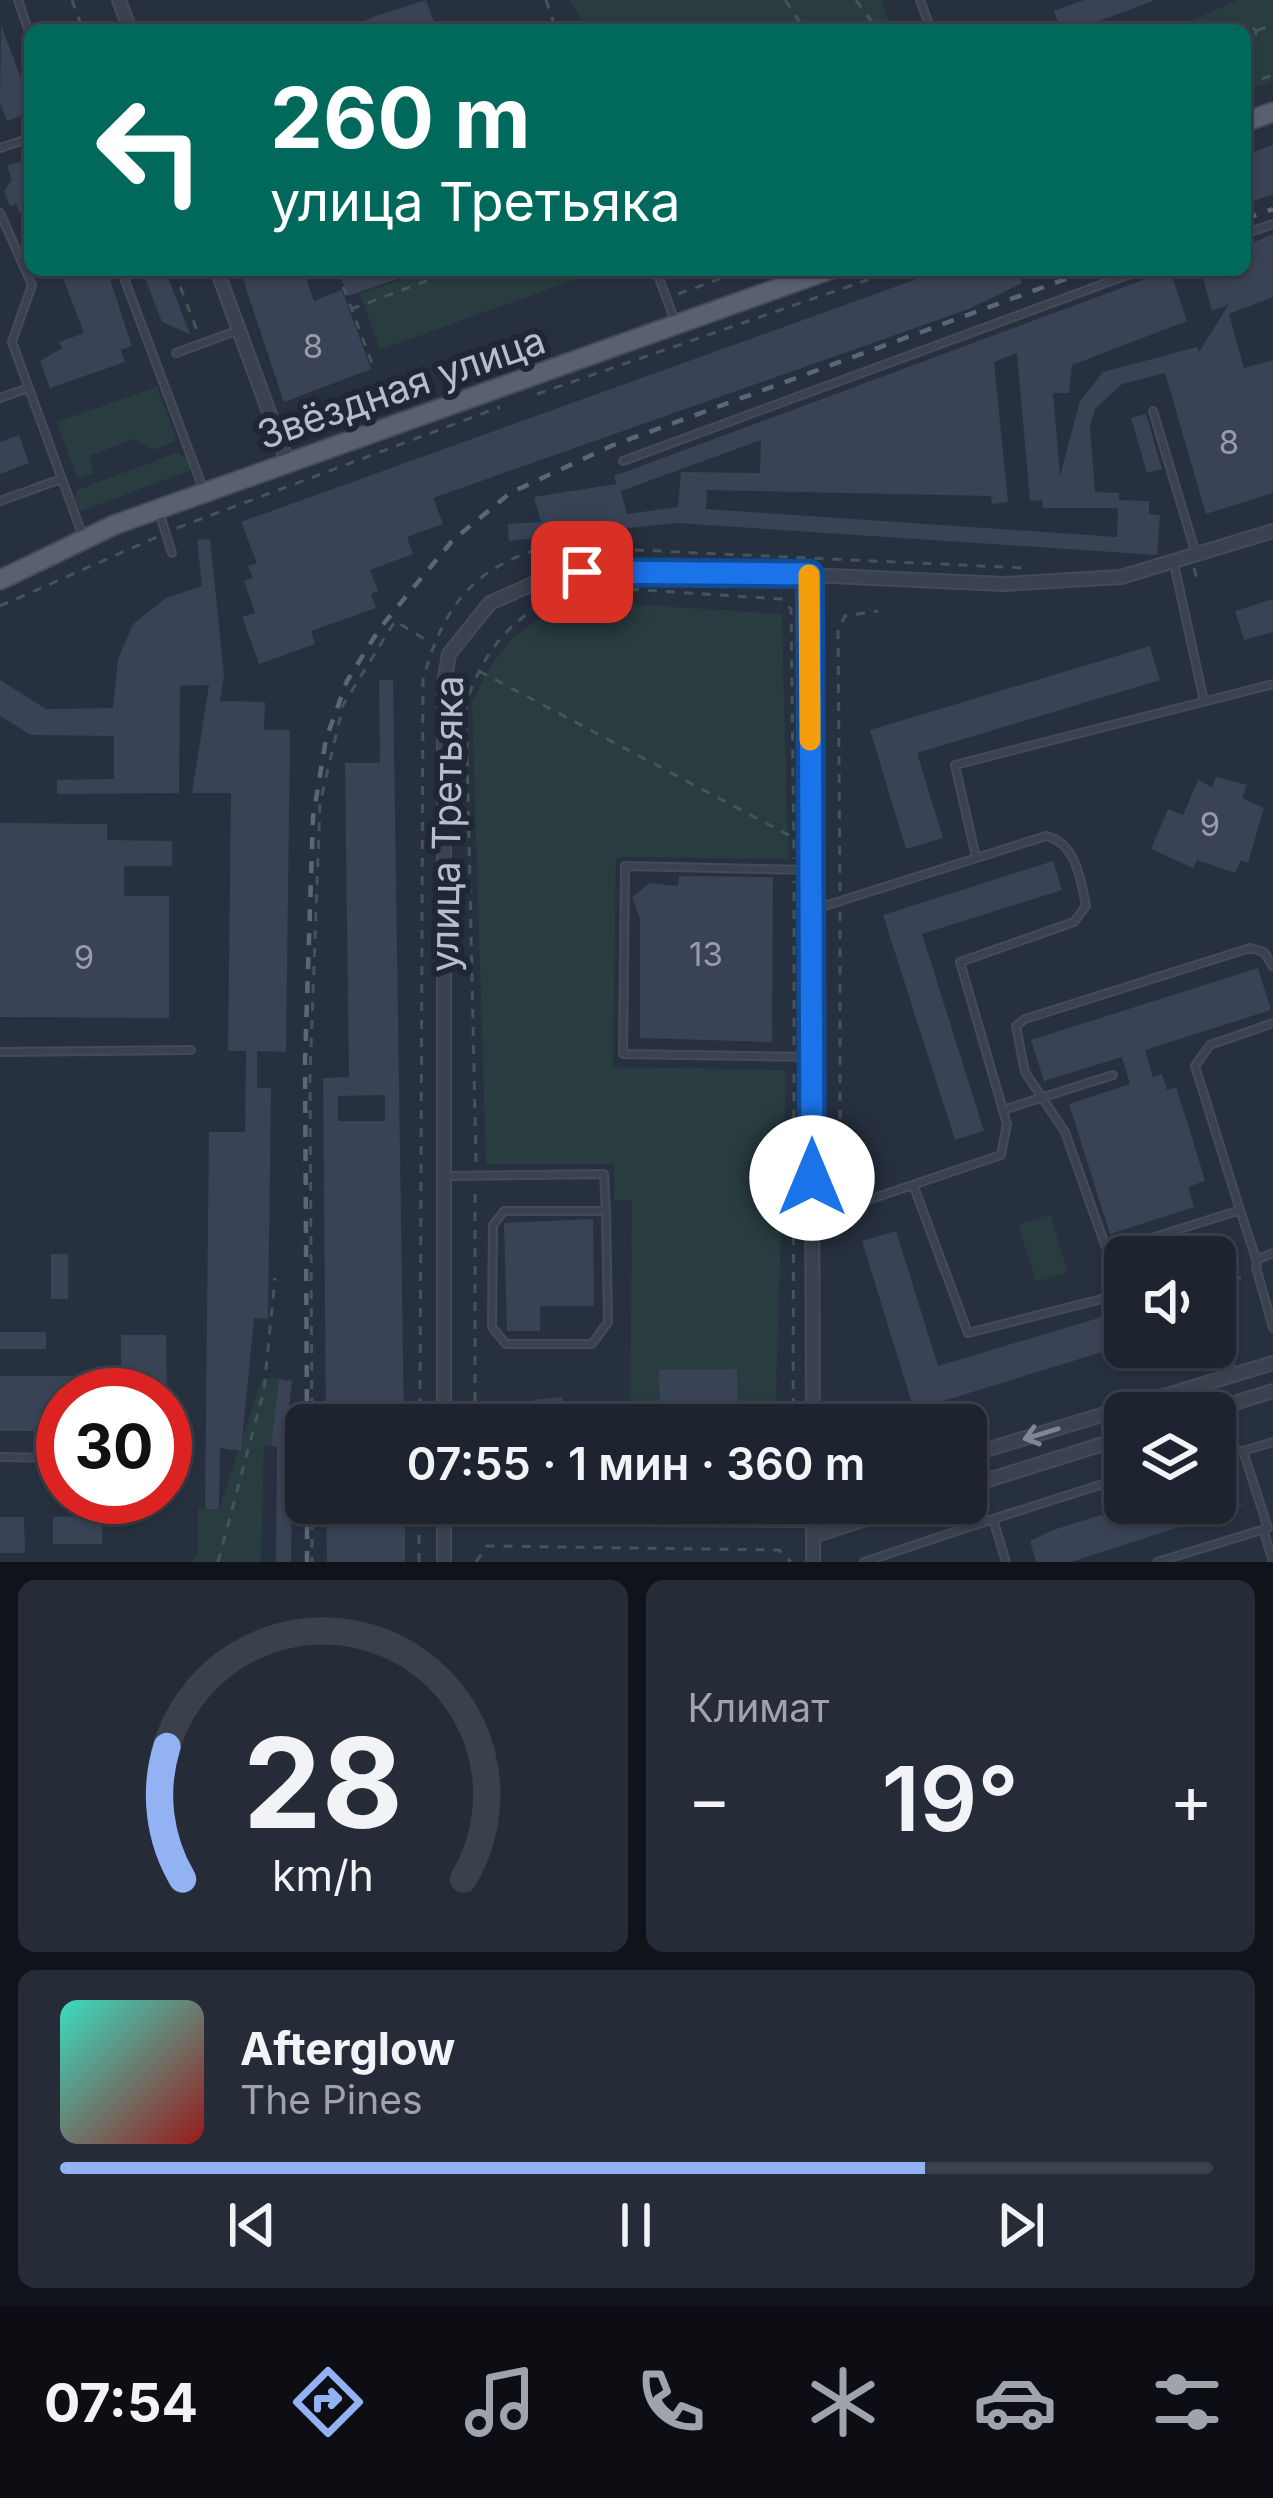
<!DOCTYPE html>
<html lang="ru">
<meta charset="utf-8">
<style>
:root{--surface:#1d242f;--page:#252c37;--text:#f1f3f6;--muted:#a0a4aa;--line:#3b414b;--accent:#93b2f3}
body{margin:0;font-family:Inter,sans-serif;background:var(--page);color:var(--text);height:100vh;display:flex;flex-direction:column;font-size:45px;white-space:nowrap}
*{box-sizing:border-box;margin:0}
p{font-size:39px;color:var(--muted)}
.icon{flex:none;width:66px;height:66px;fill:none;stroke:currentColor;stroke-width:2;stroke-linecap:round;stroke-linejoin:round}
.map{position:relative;height:1562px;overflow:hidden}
.panel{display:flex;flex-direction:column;gap:18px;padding:18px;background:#10141a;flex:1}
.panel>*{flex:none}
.top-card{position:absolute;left:24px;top:24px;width:1227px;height:252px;border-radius:18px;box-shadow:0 3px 9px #0004,0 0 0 3px var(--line);background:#00695c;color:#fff;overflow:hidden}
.tools{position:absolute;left:1104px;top:1236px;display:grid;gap:24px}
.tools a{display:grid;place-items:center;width:132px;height:132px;border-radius:18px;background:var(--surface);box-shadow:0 3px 9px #0004,0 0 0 3px var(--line);font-size:60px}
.speed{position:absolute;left:36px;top:1368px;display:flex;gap:24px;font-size:60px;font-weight:700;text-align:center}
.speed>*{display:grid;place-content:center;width:156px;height:156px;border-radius:50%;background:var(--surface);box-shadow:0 3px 9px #0004,0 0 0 3px var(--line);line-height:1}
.speed .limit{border:18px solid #d22;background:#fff;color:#111}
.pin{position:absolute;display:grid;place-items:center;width:102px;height:102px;color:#fff;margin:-51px;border-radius:24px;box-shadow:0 6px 18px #0006}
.me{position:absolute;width:132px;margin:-66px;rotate:0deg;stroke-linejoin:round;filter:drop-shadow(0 0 9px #0008)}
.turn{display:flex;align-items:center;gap:42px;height:252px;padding:0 48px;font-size:54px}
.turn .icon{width:156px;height:156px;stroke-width:2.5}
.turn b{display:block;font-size:84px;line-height:102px}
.big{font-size:90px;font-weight:600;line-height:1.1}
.panel .widget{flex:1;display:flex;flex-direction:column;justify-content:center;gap:18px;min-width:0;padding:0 42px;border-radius:18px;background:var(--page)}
.panel .dial{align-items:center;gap:0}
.dial svg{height:312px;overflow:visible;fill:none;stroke:var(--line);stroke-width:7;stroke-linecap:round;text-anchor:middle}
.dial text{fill:var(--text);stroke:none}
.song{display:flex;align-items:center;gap:36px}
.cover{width:144px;height:144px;border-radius:18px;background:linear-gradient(135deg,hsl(170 70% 55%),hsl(0 70% 35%))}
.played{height:12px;border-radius:6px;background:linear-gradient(90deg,var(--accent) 75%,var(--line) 75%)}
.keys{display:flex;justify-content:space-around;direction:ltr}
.heat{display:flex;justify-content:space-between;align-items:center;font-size:66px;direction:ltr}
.panel .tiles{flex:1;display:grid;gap:18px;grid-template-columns:1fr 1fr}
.widget:last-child{grid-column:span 2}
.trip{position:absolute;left:285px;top:1404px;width:702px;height:120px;border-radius:18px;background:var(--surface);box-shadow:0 3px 9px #0004,0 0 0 3px var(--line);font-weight:600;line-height:120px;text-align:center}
.tab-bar{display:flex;height:192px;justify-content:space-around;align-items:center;background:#0c0e13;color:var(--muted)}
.tab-bar .icon{width:84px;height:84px}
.tab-bar .selected{color:var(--accent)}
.tab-bar b{font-size:54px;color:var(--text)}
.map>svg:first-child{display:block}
.green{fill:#293c40}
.building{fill:#394355;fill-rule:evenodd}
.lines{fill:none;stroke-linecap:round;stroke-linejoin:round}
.service-casing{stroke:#444b58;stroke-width:10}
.minor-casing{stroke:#444b58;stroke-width:16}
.primary-casing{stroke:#444b58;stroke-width:22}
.path{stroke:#425558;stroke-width:3;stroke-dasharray:9 9;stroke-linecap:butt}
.service{stroke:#3b424f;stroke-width:6}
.minor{stroke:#3b424f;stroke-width:12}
.primary{stroke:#59616f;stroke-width:18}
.rail{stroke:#5d6676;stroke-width:4.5;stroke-dasharray:12 12;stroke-linecap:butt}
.oneway{stroke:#7f8693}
.route-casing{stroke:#114b97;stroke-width:30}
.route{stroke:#1a73e8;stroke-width:21}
.slow{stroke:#f59e0b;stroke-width:21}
.labels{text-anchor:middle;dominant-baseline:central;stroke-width:12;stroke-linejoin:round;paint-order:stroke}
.number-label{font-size:33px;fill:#969cab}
.street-label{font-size:39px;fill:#b7bdca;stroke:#202734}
</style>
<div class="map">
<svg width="1273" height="1562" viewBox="0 0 1273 1562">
<rect width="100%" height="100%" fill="#27303f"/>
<path class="green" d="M 570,0 L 881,0 L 893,30 L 587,30 Z
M 1238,0 L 1273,0 L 1273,81 L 1245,92 L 1245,30 L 1169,30 Z
M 427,270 L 601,270 L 380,350 L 360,294 Z
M 157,387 L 177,440 L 155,450 L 134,439 L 89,456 L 94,473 L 78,479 L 56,422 Z
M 176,453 L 186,457 L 191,470 L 79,512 L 74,500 L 77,490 Z
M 579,601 L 782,614 L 788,859 L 616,857 L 613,1067 L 786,1070 L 775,1425 L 630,1425 L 632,1200 L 614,1200 L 614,1164 L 486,1164 L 472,704 C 497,645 520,624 579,601 Z
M 1050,1215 L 1068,1272 L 1036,1282 L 1018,1225 Z
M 262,1378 L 279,1379 L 271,1446 L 264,1446 L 261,1562 L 192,1562 L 198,1552 L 198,1508 L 219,1509 Z"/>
<path class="building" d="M 426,0 L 437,30 L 343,30 L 376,16 Z
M 1084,0 L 1153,0 L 1153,1 L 1075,30 L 1061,30 L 1054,11 Z
M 1,25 L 30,102 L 30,112 L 7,121 L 0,103 Z
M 1273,145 L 1273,194 L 1245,204 L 1245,155 Z
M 30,158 L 30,207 L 19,212 L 16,204 L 10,206 L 4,191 L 12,180 L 7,166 Z
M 1273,234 L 1273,297 L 1229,314 L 1244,368 L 1273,360 L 1273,493 L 1206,514 L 1165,373 L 1122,384 L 1095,409 L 1090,426 L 1095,492 L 1119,493 L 1119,500 L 1149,501 L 1149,514 L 1160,515 L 1157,555 L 677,523 L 509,541 L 508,524 L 541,522 L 534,497 L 617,484 L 614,476 L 1170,270 L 1187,321 L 1072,365 L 1069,393 L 1053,393 L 1060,476 L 1080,401 L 1103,372 L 1197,347 L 1199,352 L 1229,304 L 1212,311 L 1201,270 L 1245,270 L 1245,246 ZM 1017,353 L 1030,501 L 1042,500 L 1043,508 L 1118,508 L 1117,537 L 706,509 L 707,490 L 991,496 L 992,504 L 1008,502 L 994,362 ZM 761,440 L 760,473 L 681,472 L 678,507 L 627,514 L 621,491 Z
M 60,270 L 107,270 L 132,346 L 121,350 L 125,362 L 50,388 L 40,361 L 62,348 L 59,342 L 84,333 Z
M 142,270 L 165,270 L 190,334 L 162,322 Z
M 240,270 L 303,270 L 314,301 L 342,290 L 371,369 L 284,402 Z
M 338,270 L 416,270 L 417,272 L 348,296 Z
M 942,270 L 983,270 L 989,277 L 1017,270 L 1022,283 L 969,309 L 433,498 L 443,524 L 407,537 L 413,554 L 370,570 L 378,591 L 371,594 L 376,608 L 311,631 L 315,644 L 259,664 L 242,617 L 255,613 L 244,581 L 253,578 L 248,566 L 257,563 L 241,522 Z
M 1146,414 L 1162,469 L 1147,473 L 1131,418 Z
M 19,435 L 29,463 L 0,474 L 0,442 Z
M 210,539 L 224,675 L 220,701 L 265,702 L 264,730 L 290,730 L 286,1052 L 257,1051 L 257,1088 L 271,1088 L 268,1319 L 254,1318 L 241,1451 L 220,1448 L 219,1509 L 205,1509 L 209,1132 L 245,1132 L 246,1051 L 228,1051 L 231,793 L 192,793 L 209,685 L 180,686 L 179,793 L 57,794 L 57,780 L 114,779 L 114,736 L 31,735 L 0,716 L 0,680 L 46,709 L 113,708 L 118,659 L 133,624 L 166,598 L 202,586 L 197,540 Z
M 1273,599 L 1273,632 L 1244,640 L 1235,611 Z
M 1150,646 L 1160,680 L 917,753 L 943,838 L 906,849 L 870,730 Z
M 379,680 L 393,680 L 404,1425 L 326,1425 L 323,1078 L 349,1077 L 345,763 L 380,763 ZM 385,1095 L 385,1121 L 338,1121 L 338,1096 Z
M 1216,777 L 1247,785 L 1242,798 L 1264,808 L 1248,863 L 1241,860 L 1235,873 L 1197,860 L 1193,868 L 1151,849 L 1168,809 L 1183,815 L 1198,780 L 1212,787 Z
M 0,823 L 107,824 L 107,840 L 172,841 L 172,866 L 124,866 L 124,896 L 169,896 L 169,1018 L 0,1017 Z
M 1053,861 L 1062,890 L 922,934 L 984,1131 L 955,1140 L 883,915 Z
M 679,876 L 773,877 L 772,1042 L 640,1038 L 640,918 L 632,897 L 650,883 L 678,886 Z
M 1258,968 L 1271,1010 L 1145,1050 L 1153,1077 L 1162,1074 L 1167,1090 L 1176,1087 L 1191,1134 L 1205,1181 L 1188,1187 L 1194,1207 L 1110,1234 L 1069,1104 L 1130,1084 L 1122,1057 L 1044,1081 L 1031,1040 Z
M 593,1219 L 594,1306 L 540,1306 L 540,1331 L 507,1331 L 504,1223 Z
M 896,1231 L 938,1366 L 1125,1310 L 1125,1345 L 914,1410 L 862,1241 Z
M 51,1254 L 68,1254 L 68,1299 L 51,1299 Z
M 0,1332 L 46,1332 L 46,1349 L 0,1349 Z
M 121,1335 L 166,1335 L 167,1395 L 63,1395 L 63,1431 L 0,1431 L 0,1376 L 121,1376 Z
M 737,1369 L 738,1415 L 660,1416 L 659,1370 Z
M 279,1379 L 292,1381 L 285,1442 L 293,1443 L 291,1562 L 276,1562 L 277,1447 L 271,1446 Z
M 562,1397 L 565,1425 L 537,1425 L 534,1400 Z
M 1215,1464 L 1230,1503 L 1244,1506 L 1071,1562 L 1036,1562 L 1030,1541 L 1053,1530 L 1136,1504 L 1215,1503 Z
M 83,1497 L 102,1497 L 102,1544 L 53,1544 L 53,1517 L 83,1516 Z
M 326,1503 L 405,1503 L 405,1562 L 327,1562 Z
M 0,1517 L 24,1517 L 25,1553 L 0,1553 Z"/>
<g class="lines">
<defs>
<path id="service" d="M 18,0 L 30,35
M 920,0 L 931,30
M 0,148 L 30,138
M 0,213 L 32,285 L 12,342 L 82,534
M 1245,234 L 1273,224
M 121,270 L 204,491
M 656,270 L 675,321
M 176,353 L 236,331
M 0,398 L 28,388
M 1153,411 L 1196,554
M 623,461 L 1141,270
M 0,501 L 61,479
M 159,512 L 172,553
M 1174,564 L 1204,701
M 976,857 L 955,765 L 1273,684
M 809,870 L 625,866 L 623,1054 L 811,1057
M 812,910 L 1046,836 C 1075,842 1081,879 1086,906 L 1074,922 L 960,962 L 1007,1124 L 1001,1155 L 815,1218
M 1273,967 L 1264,952 L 1250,948 L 1025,1019 L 1016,1026 L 1025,1072 L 1065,1132 L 1105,1245 L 1120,1248 L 1240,1210 L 1195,1066 L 1210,1045 L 1273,1023
M 0,1052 L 191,1050
M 1003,1110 L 1113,1075
M 447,1176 L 604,1174 L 606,1211 L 608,1322 L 592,1344 L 506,1344 L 492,1327 L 493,1225 L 504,1211 L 606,1211
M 914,1187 L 968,1333 L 1125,1293
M 1240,1210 L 1257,1262
M 1273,1253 L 1258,1259 L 1256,1267 L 1273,1328
M 1215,1313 L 1233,1373
M 1243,1451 L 1273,1442
M 0,1457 L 63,1458
M 165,1459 L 188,1459
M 993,1519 L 1125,1477
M 1263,1529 L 1273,1562
M 864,1562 L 993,1519 L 1006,1562
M 1157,1562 L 1268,1528 L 1243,1451 L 1215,1449"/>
<path id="minor" d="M 119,0 L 130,30
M 217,270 L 287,461
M 810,575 L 813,1425
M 1202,1413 L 1273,1391
M 444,1425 L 444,683 L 449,654 L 490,603 L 559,572 L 810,575 L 1004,584 L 1121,577 L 1273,531
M 966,1456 L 1273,1363
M 966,1487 L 1125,1437
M 444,1503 L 444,1562
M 444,1518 L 813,1520
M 813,1536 L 916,1503
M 813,1562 L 813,1503"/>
<path id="primary" d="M 1245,122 L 1273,112
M 0,580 L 114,525 L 829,270"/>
</defs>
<use href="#service" class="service-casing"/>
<use href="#minor" class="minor-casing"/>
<use href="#primary" class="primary-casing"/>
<path class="path" d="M 72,0 L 83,30
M 546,0 L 556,30
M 785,0 L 805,30
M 856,0 L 878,30
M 1237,30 L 1250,25 L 1256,31 L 1255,39 L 1245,44
M 1257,30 L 1273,26
M 1245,85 L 1273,75
M 174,270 L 199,336
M 337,270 L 373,366
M 678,294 L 744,270
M 351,309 L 456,270
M 537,394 L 896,270
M 177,528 L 500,407
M 1194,568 L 1197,580
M 612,588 L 781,599 L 791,609 L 794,859
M 0,606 L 157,537
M 479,671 L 794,838
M 840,891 L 838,629 L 845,616 L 878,611
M 840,912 L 840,1197
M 794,1045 L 794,881
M 476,1162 L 466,703 C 487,641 522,606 584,587
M 475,1194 L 475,1425
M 1215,1285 L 1248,1275
M 312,1425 L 310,1076 L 320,803 L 343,705 L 395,621 L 431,643
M 420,1425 L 423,680 C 443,606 473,567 548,546 L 1026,568
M 793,1425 L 794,1067
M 312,1503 L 312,1562
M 218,1562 L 264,1390 L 275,1278
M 419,1562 L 419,1503
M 476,1562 L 487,1546 L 779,1550 L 791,1562"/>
<use href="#service" class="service"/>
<use href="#minor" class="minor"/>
<use href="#primary" class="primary"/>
<path class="rail" d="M 1245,219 L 1273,209
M 307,1425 L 305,1061 L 313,817 L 326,739 L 347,681 L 380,628 L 452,541 L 510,493 L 611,446 L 1090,270
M 307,1503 L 307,1562"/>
</g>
<defs><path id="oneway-shaft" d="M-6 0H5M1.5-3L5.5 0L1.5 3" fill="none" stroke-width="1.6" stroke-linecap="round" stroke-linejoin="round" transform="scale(3)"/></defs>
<use class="oneway" href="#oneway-shaft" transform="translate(1041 1434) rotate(163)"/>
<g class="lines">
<defs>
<path id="route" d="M 582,572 L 810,574 L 812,1178"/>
</defs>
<use href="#route" class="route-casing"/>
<use href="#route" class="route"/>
<path class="slow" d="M 809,575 L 810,740"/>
</g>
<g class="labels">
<g class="number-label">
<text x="313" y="346">8</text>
<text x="1229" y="442">8</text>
<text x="1210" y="824">9</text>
<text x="706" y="954">13</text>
<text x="84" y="957">9</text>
</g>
<g class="street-label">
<text transform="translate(401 387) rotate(-19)">Звёздная улица</text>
<text transform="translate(446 824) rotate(-89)">улица Третьяка</text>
</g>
</g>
</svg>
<div class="tools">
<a><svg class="icon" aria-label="sound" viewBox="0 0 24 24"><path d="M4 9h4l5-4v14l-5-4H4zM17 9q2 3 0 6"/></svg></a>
<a><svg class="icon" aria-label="layers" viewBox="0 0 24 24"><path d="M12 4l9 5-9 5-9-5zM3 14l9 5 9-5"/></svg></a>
</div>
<div class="speed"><div class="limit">30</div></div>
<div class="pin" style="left:582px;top:572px;background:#d93025"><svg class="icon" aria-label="arrive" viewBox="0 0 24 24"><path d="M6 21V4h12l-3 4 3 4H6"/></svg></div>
<svg class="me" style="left:812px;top:1178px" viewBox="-20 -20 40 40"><circle r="19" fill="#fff"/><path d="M0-13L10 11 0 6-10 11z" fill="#1a73e8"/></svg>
<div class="trip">07:55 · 1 мин · 360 m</div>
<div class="top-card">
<div class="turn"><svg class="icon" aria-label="left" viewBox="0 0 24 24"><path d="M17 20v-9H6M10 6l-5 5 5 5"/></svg><div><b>260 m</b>улица Третьяка</div></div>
</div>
</div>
<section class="panel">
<div class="tiles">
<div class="widget dial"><svg viewBox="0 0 100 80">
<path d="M14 69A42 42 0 1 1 86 69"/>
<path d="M14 69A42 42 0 0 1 10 35" stroke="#93b2f3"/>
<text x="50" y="56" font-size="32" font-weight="700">28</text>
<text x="50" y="72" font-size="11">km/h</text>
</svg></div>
<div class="widget"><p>Климат</p>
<div class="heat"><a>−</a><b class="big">19°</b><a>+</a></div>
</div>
<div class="widget">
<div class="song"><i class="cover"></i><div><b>Afterglow</b><p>The Pines</p></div></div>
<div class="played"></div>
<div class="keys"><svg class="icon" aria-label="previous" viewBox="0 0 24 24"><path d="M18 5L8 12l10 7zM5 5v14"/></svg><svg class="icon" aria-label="pause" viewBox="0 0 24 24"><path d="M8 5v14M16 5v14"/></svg><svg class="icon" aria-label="next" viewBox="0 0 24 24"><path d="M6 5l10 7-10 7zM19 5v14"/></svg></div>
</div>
</div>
</section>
<nav class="tab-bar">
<b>07:54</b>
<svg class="icon selected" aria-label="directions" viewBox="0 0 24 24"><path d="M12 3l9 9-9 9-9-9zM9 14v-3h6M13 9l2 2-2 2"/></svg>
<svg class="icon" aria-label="music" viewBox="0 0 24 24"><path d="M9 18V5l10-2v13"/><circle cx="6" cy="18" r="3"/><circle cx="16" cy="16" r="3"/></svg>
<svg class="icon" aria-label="phone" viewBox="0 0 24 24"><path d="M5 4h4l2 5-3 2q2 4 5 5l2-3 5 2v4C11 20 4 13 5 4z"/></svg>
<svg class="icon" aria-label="climate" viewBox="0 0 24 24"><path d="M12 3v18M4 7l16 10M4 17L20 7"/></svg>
<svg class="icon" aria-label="car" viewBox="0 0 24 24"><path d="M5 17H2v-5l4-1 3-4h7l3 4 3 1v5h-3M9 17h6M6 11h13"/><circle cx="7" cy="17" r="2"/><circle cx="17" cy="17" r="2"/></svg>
<svg class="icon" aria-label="filters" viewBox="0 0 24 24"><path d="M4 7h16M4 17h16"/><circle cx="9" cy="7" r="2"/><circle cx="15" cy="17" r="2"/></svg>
</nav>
